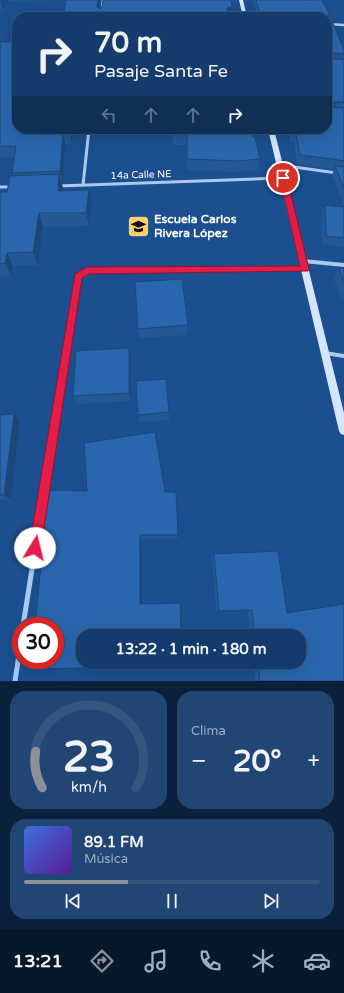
<!DOCTYPE html>
<html lang="es">
<meta charset="utf-8">
<style>
:root{--surface:#143b6b;--page:#214673;--text:#f1f3f6;--muted:#9dadc1;--line:#33557e;--accent:#8c9099}
body{margin:0;font-family:"Varela Round",sans-serif;background:var(--page);color:var(--text);height:100vh;display:flex;flex-direction:column;font-size:15px;white-space:nowrap}
*{box-sizing:border-box;margin:0}
p{font-size:13px;color:var(--muted)}
.icon{flex:none;width:22px;height:22px;fill:none;stroke:currentColor;stroke-width:2;stroke-linecap:round;stroke-linejoin:round}
.map{position:relative;height:681px;overflow:hidden}
.side{display:flex;flex-direction:column;gap:10px;padding:10px;background:#0b203b;flex:1}
.side>*{flex:none}
.top-card{position:absolute;left:12px;top:12px;width:320px;height:122px;border-radius:16px;box-shadow:0 4px 16px #0002,0 0 0 1px var(--line);background:#143b6b;color:var(--text);overflow:hidden}
.speed{position:absolute;left:12px;top:617px;display:flex;gap:8px;font-size:20px;font-weight:700;text-align:center}
.speed>*{display:grid;place-content:center;width:52px;height:52px;border-radius:50%;background:var(--surface);box-shadow:0 4px 16px #0002,0 0 0 1px var(--line);line-height:1}
.speed .limit{border:6px solid #d22;background:#fff;color:#111}
.pin{position:absolute;display:grid;place-items:center;width:34px;height:34px;color:#fff;margin:-17px;border:2px solid #fff;border-radius:50%;box-shadow:0 1px 4px #0007}
.me{position:absolute;width:44px;margin:-22px;rotate:9deg;stroke-linejoin:round;filter:drop-shadow(0 0 3px #0008)}
.turn{display:flex;align-items:center;gap:14px;height:84px;padding:0 16px;font-size:18px}
.turn .icon{width:52px;height:52px;stroke-width:2.5}
.turn b{display:block;font-size:28px;line-height:34px}
.lanes{display:flex;align-items:center;height:38px;padding:0 16px;background:#0003;justify-content:center;gap:20px;direction:ltr}
.lanes .off{opacity:.35}
.big{font-size:30px;font-weight:700;line-height:1.1}
.side .card{flex:1;display:flex;flex-direction:column;justify-content:center;gap:6px;min-width:0;padding:0 14px;border-radius:16px;background:var(--page)}
.side .dial{align-items:center;gap:0}
.dial svg{height:104px;overflow:visible;fill:none;stroke:var(--line);stroke-width:7;stroke-linecap:round;text-anchor:middle}
.dial text{fill:var(--text);stroke:none}
.song{display:flex;align-items:center;gap:12px}
.cover{width:48px;height:48px;border-radius:6px;background:linear-gradient(135deg,hsl(220 70% 55%),hsl(270 70% 35%))}
.played{height:4px;border-radius:2px;background:linear-gradient(90deg,var(--accent) 35%,var(--line) 35%)}
.keys{display:flex;justify-content:space-around;direction:ltr}
.heat{display:flex;justify-content:space-between;align-items:center;font-size:22px;direction:ltr}
.side .tiles{flex:1;display:grid;gap:10px;grid-template-columns:1fr 1fr}
.card:last-child{grid-column:span 2}
.trip{position:absolute;left:76px;top:629px;width:230px;height:40px;border-radius:16px;background:var(--surface);box-shadow:0 4px 16px #0002,0 0 0 1px var(--line);font-weight:700;line-height:40px;text-align:center}
.menu{display:flex;height:64px;justify-content:space-around;align-items:center;background:#08182b;color:var(--muted)}
.menu .icon{width:28px;height:28px}
.menu .on{color:var(--accent)}
.menu b{font-size:18px;color:var(--text)}
.map>svg:first-child{display:block}
.lines{fill:none;stroke-linecap:round;stroke-linejoin:round}
.lane{stroke:#a9c9ee;stroke-width:3}
.street-far3{stroke:#a9c9ee;stroke-width:2.5}
.street-far2{stroke:#a9c9ee;stroke-width:3}
.street-far1{stroke:#a9c9ee;stroke-width:4}
.street{stroke:#a9c9ee;stroke-width:5}
.secondary{fill:#d6e6fa;fill-rule:evenodd}
.wall{fill:#245895}
.shaded-wall{fill:#1d4779}
.building{fill:#2a66ad;stroke:#1d4779}
.route{fill:#e11d48;stroke:#92132f}
.labels{text-anchor:middle;dominant-baseline:central;stroke-width:4;stroke-linejoin:round;paint-order:stroke}
.far-street-label{font-size:10px;fill:#fff;stroke:#1b4f8f}
.poi-label{font-size:12px;font-weight:bold;fill:#fff;stroke:#1b4f8f;text-anchor:start}
</style>
<div class="map">
<svg width="344" height="681" viewBox="0 0 344 681">
<rect width="100%" height="100%" fill="#1b4f8f"/>
<g class="lines">
<path class="lane" d="M 78,276 L 87,270 L 305,269"/>
<path class="street-far3" d="M 101,17 L 103,0
M 327,24 L 344,25"/>
<path class="street-far2" d="M 280,165 L 344,174
M 83,185 L 89,129
M 58,186 L 283,178
M 0,187 L 14,187"/>
<path class="street-far1" d="M 303,261 L 344,265
M 325,353 L 344,356
M 53,437 L 78,276"/>
<path class="street" d="M 23,626 L 53,436
M 15,681 L 21,641"/>
<path class="secondary" d="M 239,0 L 243,0 L 247,17 L 243,17 Z
M 268,129 L 274,129 L 344,413 L 344,435 L 341,434 L 339,431 Z"/>
</g>
<path class="wall" d="M 0,0 L 64,0 L 8,1 L 3,10 L 0,10 Z
M 253,0 L 322,0 L 328,17 L 344,50 L 344,206 L 332,175 L 334,169 L 297,164 L 294,142 L 290,142 L 287,129 L 327,129 L 327,17 L 257,17 Z
M 0,42 L 17,129 L 74,129 L 72,144 L 65,144 L 63,182 L 61,182 L 63,188 L 63,191 L 92,204 L 89,226 L 43,227 L 38,265 L 13,266 L 11,276 L 0,277 L 0,192 L 7,192 L 13,176 L 12,173 L 15,157 L 0,157 Z
M 173,129 L 253,137 L 260,159 L 258,170 L 237,172 L 187,170 L 187,145 L 173,145 Z
M 325,205 L 344,207 L 344,247 L 322,244 L 322,214 Z
M 339,268 L 344,268 L 344,300 L 341,300 L 334,279 Z
M 188,325 L 187,335 L 139,338 L 138,329 Z
M 129,348 L 130,357 L 131,401 L 76,404 L 73,396 Z
M 169,412 L 169,420 L 139,422 L 138,415 Z
M 0,415 L 20,422 L 11,500 L 0,500 Z
M 165,492 L 178,535 L 177,539 L 141,539 L 142,604 L 181,636 L 44,536 L 40,534 Z
M 214,554 L 287,612 L 344,604 L 344,681 L 255,681 L 253,662 L 299,662 L 299,636 L 250,636 L 248,610 L 216,611 L 212,556 Z"/>
<path class="shaded-wall" d="M 1,0 L 8,0 L 8,1 L 3,10 L 0,1 Z
M 98,0 L 100,0 L 98,17 L 97,7 Z
M 232,7 L 231,17 L 226,17 L 227,8 Z
M 70,129 L 74,129 L 72,144 L 70,133 Z
M 63,133 L 65,144 L 63,182 L 60,171 Z
M 59,174 L 63,188 L 62,204 L 58,191 Z
M 89,190 L 92,204 L 89,226 L 86,213 Z
M 39,213 L 43,227 L 38,265 L 33,252 Z
M 7,253 L 13,266 L 11,276 L 5,263 Z
M 129,348 L 130,357 L 131,401 L 129,393 Z
M 14,414 L 20,422 L 11,500 L 4,495 Z
M 140,535 L 141,539 L 142,605 L 140,604 Z"/>
<path class="building" d="M 66,0 L 98,0 L 97,7 L 100,9 L 102,7 L 103,0 L 231,0 L 232,7 L 227,8 L 229,17 L 63,17 Z
M 256,0 L 322,0 L 329,13 L 327,16 L 331,18 L 344,50 L 344,54 L 329,53 L 327,57 L 327,17 L 261,17 Z
M 0,42 L 17,42 L 17,129 L 70,129 L 70,133 L 63,133 L 60,171 L 12,173 L 16,146 L 0,146 Z
M 327,57 L 329,59 L 344,59 L 344,102 L 328,102 L 327,105 L 330,107 L 344,108 L 344,161 L 332,159 L 300,155 L 296,133 L 293,133 L 292,129 L 327,129 Z
M 173,129 L 251,129 L 253,137 L 255,137 L 260,159 L 238,161 L 187,159 L 187,134 L 173,133 Z
M 335,166 L 344,167 L 344,188 Z
M 59,174 L 58,191 L 89,190 L 86,213 L 39,213 L 33,252 L 7,253 L 5,263 L 0,264 L 0,192 L 7,192 L 10,176 Z
M 325,205 L 344,207 L 344,238 L 326,236 Z
M 339,268 L 344,268 L 344,282 Z
M 182,279 L 188,325 L 138,329 L 135,282 Z
M 129,348 L 129,393 L 73,396 L 76,351 Z
M 166,379 L 169,412 L 138,415 L 136,381 Z
M 14,414 L 4,495 L 0,495 L 0,415 Z
M 155,432 L 165,492 L 176,492 L 178,535 L 140,535 L 140,604 L 180,603 L 181,636 L 83,636 L 83,662 L 182,662 L 183,666 L 31,669 L 32,660 L 55,660 L 55,626 L 35,626 L 44,534 L 40,534 L 47,490 L 87,491 L 84,443 Z
M 278,551 L 287,613 L 344,604 L 344,681 L 260,681 L 258,662 L 299,662 L 299,636 L 255,636 L 252,610 L 219,611 L 214,554 Z"/>
<path class="route" d="M 283,176 L 287,178 L 309,269 L 308,271 L 89,274 L 82,278 L 41,548 L 39,552 L 35,554 L 31,552 L 29,548 L 75,274 L 87,267 L 300,266 L 280,178 Z"/>
<defs>
<symbol id="school-square" viewBox="-11 -11 22 22"><rect x="-9" y="-9" width="18" height="18" rx="4" fill="#ffd166" stroke="#1b4f8f"/><path d="M0-5L7-2L0 1L-7-2ZM-4 1L0 2.5L4 1V4Q0 6-4 4Z" fill="#111"/></symbol>
</defs>
<g fill-rule="evenodd">
<use href="#school-square" x="126" y="214" width="25" height="25"/>
</g>
<g class="labels">
<g class="far-street-label">
<text transform="translate(141 175) rotate(-2)">14a Calle NE</text>
</g>
<g class="poi-label">
<text x="154" y="219">Escuela Carlos<tspan x="154" dy="14">Rivera López</tspan></text>
</g>
</g>
</svg>
<div class="speed"><div class="limit">30</div></div>
<div class="pin" style="left:283px;top:178px;background:#d93025"><svg class="icon" aria-label="arrive" viewBox="0 0 24 24"><path d="M6 21V4h12l-3 4 3 4H6"/></svg></div>
<svg class="me" style="left:35px;top:548px" viewBox="-20 -20 40 40"><circle r="19" fill="#fff"/><path d="M0-13L10 11 0 6-10 11z" fill="#e11d48"/></svg>
<div class="trip">13:22 · 1 min · 180 m</div>
<div class="top-card">
<div class="turn"><svg class="icon" aria-label="right" viewBox="0 0 24 24"><path d="M7 20v-9h11M14 6l5 5-5 5"/></svg><div><b>70 m</b>Pasaje Santa Fe</div></div>
<div class="lanes"><svg class="icon off" aria-label="left" viewBox="0 0 24 24"><path d="M17 20v-9H6M10 6l-5 5 5 5"/></svg><svg class="icon off" aria-label="ahead" viewBox="0 0 24 24"><path d="M12 20V5M6 11l6-6 6 6"/></svg><svg class="icon off" aria-label="ahead" viewBox="0 0 24 24"><path d="M12 20V5M6 11l6-6 6 6"/></svg><svg class="icon" aria-label="right" viewBox="0 0 24 24"><path d="M7 20v-9h11M14 6l5 5-5 5"/></svg></div>
</div>
</div>
<section class="side">
<div class="tiles">
<div class="card dial"><svg viewBox="0 0 100 80">
<path d="M14 69A42 42 0 1 1 86 69"/>
<path d="M14 69A42 42 0 0 1 9 41" stroke="#8c9099"/>
<text x="50" y="56" font-size="32" font-weight="700">23</text>
<text x="50" y="72" font-size="11">km/h</text>
</svg></div>
<div class="card"><p>Clima</p>
<div class="heat"><a>−</a><b class="big">20°</b><a>+</a></div>
</div>
<div class="card">
<div class="song"><i class="cover"></i><div><b>89.1 FM</b><p>Música</p></div></div>
<div class="played"></div>
<div class="keys"><svg class="icon" aria-label="previous" viewBox="0 0 24 24"><path d="M18 5L8 12l10 7zM5 5v14"/></svg><svg class="icon" aria-label="pause" viewBox="0 0 24 24"><path d="M8 5v14M16 5v14"/></svg><svg class="icon" aria-label="next" viewBox="0 0 24 24"><path d="M6 5l10 7-10 7zM19 5v14"/></svg></div>
</div>
</div>
</section>
<nav class="menu">
<b>13:21</b>
<svg class="icon on" aria-label="directions" viewBox="0 0 24 24"><path d="M12 3l9 9-9 9-9-9zM9 14v-3h6M13 9l2 2-2 2"/></svg>
<svg class="icon" aria-label="music" viewBox="0 0 24 24"><path d="M9 18V5l10-2v13"/><circle cx="6" cy="18" r="3"/><circle cx="16" cy="16" r="3"/></svg>
<svg class="icon" aria-label="phone" viewBox="0 0 24 24"><path d="M5 4h4l2 5-3 2q2 4 5 5l2-3 5 2v4C11 20 4 13 5 4z"/></svg>
<svg class="icon" aria-label="climate" viewBox="0 0 24 24"><path d="M12 3v18M4 7l16 10M4 17L20 7"/></svg>
<svg class="icon" aria-label="car" viewBox="0 0 24 24"><path d="M5 17H2v-5l4-1 3-4h7l3 4 3 1v5h-3M9 17h6M6 11h13"/><circle cx="7" cy="17" r="2"/><circle cx="17" cy="17" r="2"/></svg>
</nav>
